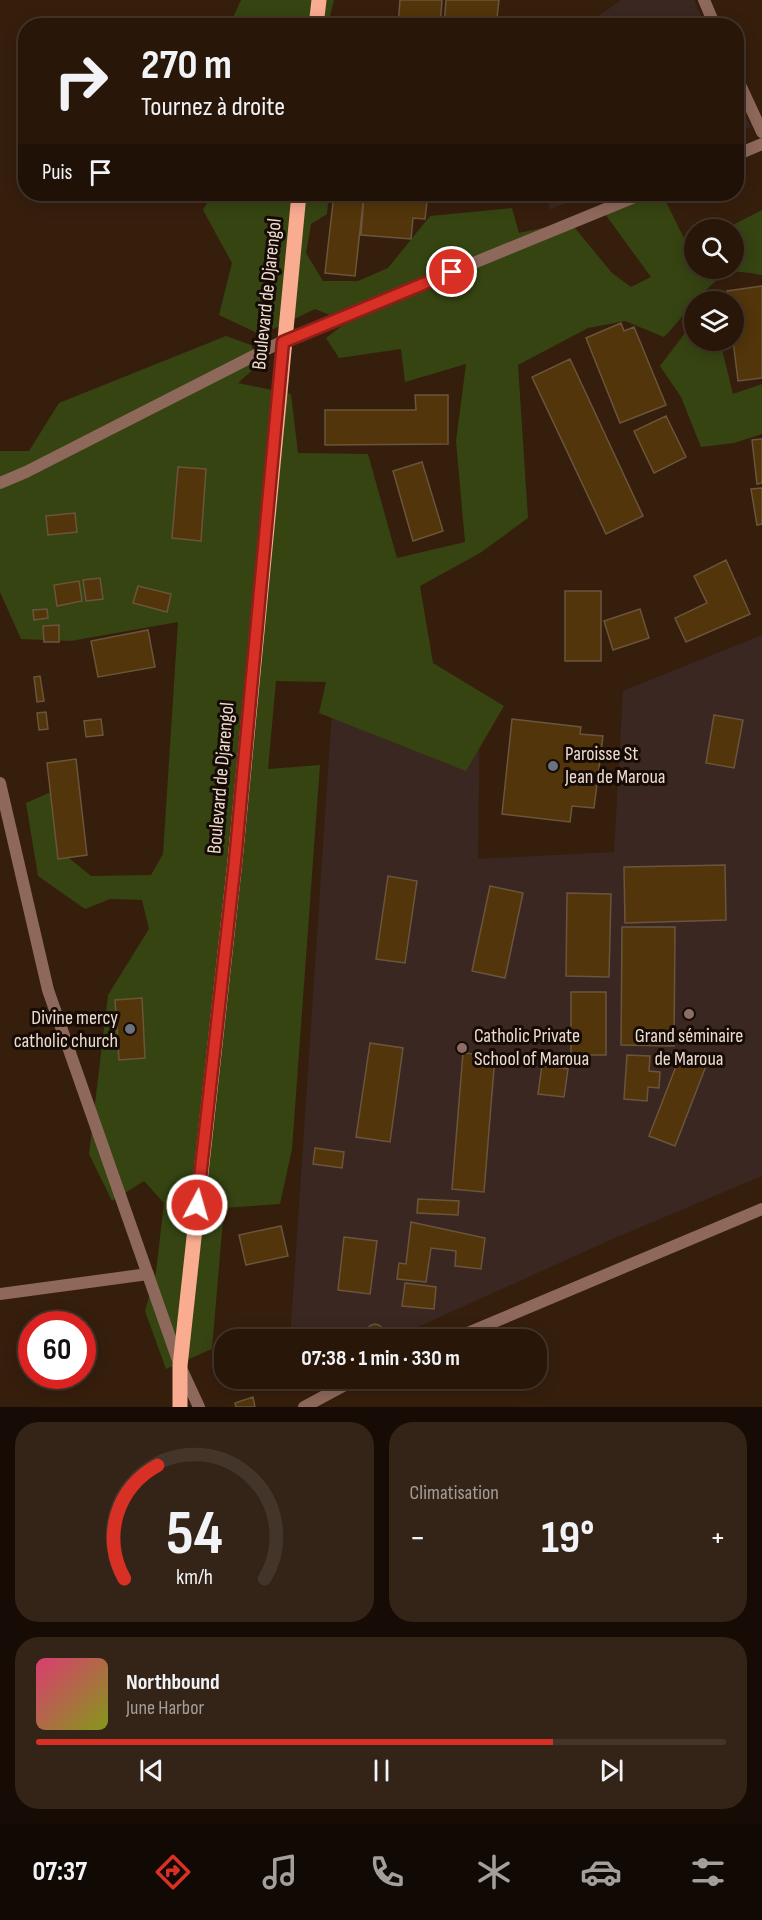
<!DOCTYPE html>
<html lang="fr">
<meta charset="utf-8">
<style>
:root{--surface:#281609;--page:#342317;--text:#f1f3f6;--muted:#a59f9c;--line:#44352a;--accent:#d93025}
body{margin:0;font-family:"Sofia Sans Condensed",sans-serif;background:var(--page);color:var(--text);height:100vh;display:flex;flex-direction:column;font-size:22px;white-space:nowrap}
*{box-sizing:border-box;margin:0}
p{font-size:20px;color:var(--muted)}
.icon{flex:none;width:33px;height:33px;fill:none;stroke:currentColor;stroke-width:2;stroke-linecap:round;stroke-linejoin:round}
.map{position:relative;height:1407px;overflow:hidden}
.panel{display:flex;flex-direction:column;gap:15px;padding:15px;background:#160c05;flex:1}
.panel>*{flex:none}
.top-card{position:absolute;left:18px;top:18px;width:726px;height:183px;border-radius:24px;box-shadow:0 3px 15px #0003,0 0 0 2px var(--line);background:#281609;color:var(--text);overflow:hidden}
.controls{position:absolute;left:684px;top:219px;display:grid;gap:12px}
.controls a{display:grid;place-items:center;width:60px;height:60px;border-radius:50%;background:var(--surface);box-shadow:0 3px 15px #0003,0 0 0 2px var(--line);font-size:30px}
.speed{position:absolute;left:18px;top:1311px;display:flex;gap:12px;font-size:30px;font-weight:700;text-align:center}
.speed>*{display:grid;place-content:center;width:78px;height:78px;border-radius:50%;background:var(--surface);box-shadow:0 3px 15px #0003,0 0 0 2px var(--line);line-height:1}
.speed .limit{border:9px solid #d22;background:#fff;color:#111}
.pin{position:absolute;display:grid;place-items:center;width:51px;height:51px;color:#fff;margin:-26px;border:3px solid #fff;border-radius:50%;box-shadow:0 2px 6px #0007}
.me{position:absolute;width:66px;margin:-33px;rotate:6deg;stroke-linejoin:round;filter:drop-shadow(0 0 4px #0008)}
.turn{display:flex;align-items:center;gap:21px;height:126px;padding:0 24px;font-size:27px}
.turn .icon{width:78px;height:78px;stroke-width:2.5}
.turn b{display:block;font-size:42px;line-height:51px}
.then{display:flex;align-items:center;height:57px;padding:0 24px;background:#0003;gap:12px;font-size:22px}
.big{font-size:45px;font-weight:700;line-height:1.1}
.panel .card{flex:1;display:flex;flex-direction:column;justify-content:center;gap:9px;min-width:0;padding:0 21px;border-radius:24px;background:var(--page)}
.panel .dial{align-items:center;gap:0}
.dial svg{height:156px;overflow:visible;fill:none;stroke:var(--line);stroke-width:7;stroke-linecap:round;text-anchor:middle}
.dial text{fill:var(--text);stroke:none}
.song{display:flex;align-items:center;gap:18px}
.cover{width:72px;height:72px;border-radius:9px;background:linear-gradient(135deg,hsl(340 70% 55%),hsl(70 70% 35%))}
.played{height:6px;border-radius:3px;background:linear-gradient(90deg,var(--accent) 75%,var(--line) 75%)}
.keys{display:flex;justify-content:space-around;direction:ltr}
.heat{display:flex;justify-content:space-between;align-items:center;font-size:33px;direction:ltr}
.panel .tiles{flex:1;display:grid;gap:15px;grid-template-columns:1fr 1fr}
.card:last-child{grid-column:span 2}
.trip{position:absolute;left:214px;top:1329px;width:333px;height:60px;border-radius:24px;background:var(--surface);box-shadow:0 3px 15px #0003,0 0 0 2px var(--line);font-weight:700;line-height:60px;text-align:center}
.tabs{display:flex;height:96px;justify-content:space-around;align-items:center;background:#100904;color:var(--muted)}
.tabs .icon{width:42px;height:42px}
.tabs .selected{color:var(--accent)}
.tabs b{font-size:27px;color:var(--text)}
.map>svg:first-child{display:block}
.education{fill:#3a2722}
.green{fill:#364412}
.building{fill:#52350a;stroke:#6a553c;stroke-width:1.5}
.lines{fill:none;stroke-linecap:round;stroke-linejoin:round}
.street{stroke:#8e695b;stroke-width:12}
.primary{stroke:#f9ac90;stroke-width:15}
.route-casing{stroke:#8d1f18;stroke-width:15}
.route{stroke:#d93025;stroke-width:10}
.worship-dot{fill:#6b7280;stroke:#160b05;stroke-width:2}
.education-dot{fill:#8d6e63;stroke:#160b05;stroke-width:2}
.labels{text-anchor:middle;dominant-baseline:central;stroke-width:6;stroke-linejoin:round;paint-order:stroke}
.street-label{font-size:20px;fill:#eddcd1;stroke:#160b05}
.poi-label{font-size:20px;fill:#eddcd1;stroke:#160b05;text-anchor:start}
</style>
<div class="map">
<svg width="762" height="1407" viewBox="0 0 762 1407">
<rect width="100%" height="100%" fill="#361e0c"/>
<path class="education" d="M 621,0 L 694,0 L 706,25 L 586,25 Z
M 736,95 L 751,127 L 737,132 L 736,132 Z
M 549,194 L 588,194 L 549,210 Z
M 762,635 L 762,1176 L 617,1237 L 391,1339 L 290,1340 L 334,682 L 480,701 L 478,859 L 614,852 L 623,691 Z"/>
<path class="green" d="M 241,0 L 334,0 L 328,25 L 229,26 Z
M 212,194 L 329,194 L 327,214 L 311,224 L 306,253 L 323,281 L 358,281 L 388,268 L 430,216 L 512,208 L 519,233 L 570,222 L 612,273 L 631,287 L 651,277 L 605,214 L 619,194 L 662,194 L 689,248 L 694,245 L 694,268 L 734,268 L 734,230 L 725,229 L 762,210 L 762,275 C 753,274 743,271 734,272 C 714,273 680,321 664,337 L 625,321 L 588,328 L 518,365 L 528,518 L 480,553 L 420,586 L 433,663 L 504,706 L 466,771 L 319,713 L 326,682 L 276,681 L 268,769 L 320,765 L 292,1149 L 280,1204 L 224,1208 L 212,1349 L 166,1369 L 145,1311 L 156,1272 L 164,1203 L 144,1181 L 112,1201 L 89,1154 L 108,995 L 149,929 L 142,900 L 110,899 L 85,909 L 38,876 L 26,803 L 51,792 L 58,849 L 91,876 L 151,875 L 163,854 L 178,622 L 71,641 L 21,639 L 0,592 L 0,451 L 29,451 L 59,403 L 226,336 L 251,345 L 260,363 L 238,383 L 291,394 L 298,453 L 368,454 L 397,558 L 465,542 L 456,441 L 466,364 L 405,382 L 401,349 L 339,358 L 326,338 L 347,322 L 315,309 L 261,335 L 219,315 L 232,263 L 203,210 Z
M 694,332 L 694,340 L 720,341 L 733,394 L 762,384 L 762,434 L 734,443 L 701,447 L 681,397 L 660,366 L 685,333 Z"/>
<path class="building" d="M 400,0 L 442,0 L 440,26 L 398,26 Z
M 446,0 L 499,0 L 496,26 L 444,26 Z
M 334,194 L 364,194 L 355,276 L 325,273 Z
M 407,194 L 445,194 L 445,198 Z
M 452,194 L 501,194 L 501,202 L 451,200 Z
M 364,195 L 427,202 L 425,219 L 413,218 L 411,239 L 361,235 Z
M 762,286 L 762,378 L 738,381 L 733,340 L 734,302 L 728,302 L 727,291 Z
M 621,323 L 624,331 L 634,327 L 666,405 L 620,423 L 586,338 Z
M 570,359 L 643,516 L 606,534 L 532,377 Z
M 415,395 L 448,395 L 448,444 L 325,445 L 325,410 L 416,410 Z
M 666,416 L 686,457 L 654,473 L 634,431 Z
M 762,439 L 762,483 L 757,484 L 752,440 Z
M 422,462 L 443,531 L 413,541 L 393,471 Z
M 178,467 L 206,469 L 201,541 L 172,538 Z
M 762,488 L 762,524 L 757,525 L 751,489 Z
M 75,513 L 77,532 L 48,535 L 46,516 Z
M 726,560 L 750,614 L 686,642 L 675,618 L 707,603 L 694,576 Z
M 100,578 L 103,599 L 86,601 L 83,580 Z
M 79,581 L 82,601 L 57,606 L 54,585 Z
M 138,586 L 171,594 L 167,612 L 133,603 Z
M 565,591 L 601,591 L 601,661 L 565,661 Z
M 47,609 L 48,618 L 34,620 L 33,610 Z
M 640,609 L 649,638 L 613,650 L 604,621 Z
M 59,625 L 59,642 L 44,642 L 43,626 Z
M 148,630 L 155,667 L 98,677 L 91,641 Z
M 40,676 L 44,701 L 37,702 L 34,677 Z
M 46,712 L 48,729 L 39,730 L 37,713 Z
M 714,715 L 743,720 L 734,768 L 706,763 Z
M 101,719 L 103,735 L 86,737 L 84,721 Z
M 512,719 L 581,727 L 580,734 L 603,736 L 594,808 L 572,806 L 570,822 L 502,814 Z
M 76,759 L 87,855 L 58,859 L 47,763 Z
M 725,865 L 726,920 L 625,923 L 624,867 Z
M 388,876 L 417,881 L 405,963 L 376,959 Z
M 490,886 L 523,893 L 505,978 L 472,971 Z
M 567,893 L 611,894 L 609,977 L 566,976 Z
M 622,927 L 675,927 L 674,1046 L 621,1045 Z
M 571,992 L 606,992 L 606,1055 L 571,1055 Z
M 142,998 L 145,1058 L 119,1060 L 115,1000 Z
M 370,1043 L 403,1048 L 390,1142 L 356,1137 Z
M 463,1053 L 495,1056 L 484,1192 L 452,1189 Z
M 627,1055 L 650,1056 L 649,1071 L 660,1072 L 659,1088 L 648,1087 L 647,1101 L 624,1099 Z
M 680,1056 L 706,1066 L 675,1146 L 649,1136 Z
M 542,1065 L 568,1069 L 564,1097 L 538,1094 Z
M 315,1148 L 344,1152 L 342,1168 L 313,1164 Z
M 418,1199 L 459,1201 L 458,1215 L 417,1213 Z
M 411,1222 L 485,1238 L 481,1269 L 455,1266 L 456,1251 L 431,1248 L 426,1282 L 397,1279 L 399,1263 L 406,1264 Z
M 281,1226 L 288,1256 L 246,1265 L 239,1235 Z
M 344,1237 L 377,1241 L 370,1294 L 338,1290 Z
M 405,1283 L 436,1287 L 434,1309 L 402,1306 Z
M367 1332a8 8 0 1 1 16 0a8 8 0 1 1-16 0Z
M 253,1397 L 255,1407 L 236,1407 L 235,1403 Z"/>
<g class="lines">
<path class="street" d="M 704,0 L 715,26
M 736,76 L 762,132
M 736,155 L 762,144
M 0,483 L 26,472 L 283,341 L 642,194
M 0,783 L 48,990 L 180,1366 L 199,1407
M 0,1294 L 148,1274
M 451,1340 L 762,1209
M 304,1407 L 358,1378"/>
<path class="primary" d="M 316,26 L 319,0
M 180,1407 L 180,1366 L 235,861 L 299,194"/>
</g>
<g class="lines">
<defs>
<path id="route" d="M 197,1205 L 235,861 L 283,342 L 452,272"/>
</defs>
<use href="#route" class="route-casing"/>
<use href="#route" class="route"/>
</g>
<g class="worship-dot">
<circle cx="553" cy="766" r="6"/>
<circle cx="130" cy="1029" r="6"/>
</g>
<g class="education-dot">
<circle cx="689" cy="1014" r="6"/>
<circle cx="462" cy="1048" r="6"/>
</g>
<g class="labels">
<g class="street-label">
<text transform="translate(267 294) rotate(-84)">Boulevard de Djarengol</text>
<text transform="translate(221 778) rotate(-85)">Boulevard de Djarengol</text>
</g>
<g class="poi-label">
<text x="565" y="754">Paroisse St<tspan x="565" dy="23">Jean de Maroua</tspan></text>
<text x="118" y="1018" text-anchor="end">Divine mercy<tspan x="118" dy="23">catholic church</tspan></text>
<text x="474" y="1036">Catholic Private<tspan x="474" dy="23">School of Maroua</tspan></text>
<text x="689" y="1036" text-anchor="middle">Grand séminaire<tspan x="689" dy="23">de Maroua</tspan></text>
</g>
</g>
</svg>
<div class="controls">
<a><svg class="icon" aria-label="search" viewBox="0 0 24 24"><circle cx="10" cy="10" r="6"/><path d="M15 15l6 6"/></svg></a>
<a><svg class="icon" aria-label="layers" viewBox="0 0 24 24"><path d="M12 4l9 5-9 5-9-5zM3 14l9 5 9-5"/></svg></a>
</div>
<div class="speed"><div class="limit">60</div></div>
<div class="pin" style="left:452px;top:272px;background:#d93025"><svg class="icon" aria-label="arrive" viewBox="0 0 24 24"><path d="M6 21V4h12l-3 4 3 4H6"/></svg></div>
<svg class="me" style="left:197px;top:1205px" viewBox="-20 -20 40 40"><circle r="17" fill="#d93025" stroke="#fff" stroke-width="3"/><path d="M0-11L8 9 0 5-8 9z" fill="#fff"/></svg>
<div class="trip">07:38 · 1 min · 330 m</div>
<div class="top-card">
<div class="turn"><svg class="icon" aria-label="right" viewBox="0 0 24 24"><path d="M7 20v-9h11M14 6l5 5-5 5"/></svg><div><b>270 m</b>Tournez à droite</div></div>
<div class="then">Puis<svg class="icon" aria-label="arrive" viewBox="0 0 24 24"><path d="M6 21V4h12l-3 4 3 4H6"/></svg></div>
</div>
</div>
<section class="panel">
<div class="tiles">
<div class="card dial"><svg viewBox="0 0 100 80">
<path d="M14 69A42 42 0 1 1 86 69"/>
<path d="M14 69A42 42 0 0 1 31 11" stroke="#d93025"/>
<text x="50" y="56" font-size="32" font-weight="700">54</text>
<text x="50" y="72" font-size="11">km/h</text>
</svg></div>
<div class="card"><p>Climatisation</p>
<div class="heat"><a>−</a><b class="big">19°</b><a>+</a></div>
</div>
<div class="card">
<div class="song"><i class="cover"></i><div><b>Northbound</b><p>June Harbor</p></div></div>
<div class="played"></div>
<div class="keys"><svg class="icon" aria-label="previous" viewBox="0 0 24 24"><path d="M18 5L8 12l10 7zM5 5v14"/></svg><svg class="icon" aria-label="pause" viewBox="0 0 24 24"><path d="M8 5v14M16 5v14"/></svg><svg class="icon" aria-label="next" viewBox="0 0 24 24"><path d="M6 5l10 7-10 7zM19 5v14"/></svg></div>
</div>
</div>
</section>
<nav class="tabs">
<b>07:37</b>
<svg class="icon selected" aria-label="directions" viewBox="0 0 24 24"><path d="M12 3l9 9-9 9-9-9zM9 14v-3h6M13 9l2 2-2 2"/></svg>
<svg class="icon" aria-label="music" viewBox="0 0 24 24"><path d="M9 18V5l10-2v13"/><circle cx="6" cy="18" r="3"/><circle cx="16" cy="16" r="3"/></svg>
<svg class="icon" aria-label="phone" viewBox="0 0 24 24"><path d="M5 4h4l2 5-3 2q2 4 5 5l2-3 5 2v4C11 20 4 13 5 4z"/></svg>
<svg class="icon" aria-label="climate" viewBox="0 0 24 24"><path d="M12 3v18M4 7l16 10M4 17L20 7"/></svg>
<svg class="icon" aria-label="car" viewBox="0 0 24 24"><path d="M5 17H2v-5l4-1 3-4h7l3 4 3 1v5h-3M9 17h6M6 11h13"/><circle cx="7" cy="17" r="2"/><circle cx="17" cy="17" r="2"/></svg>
<svg class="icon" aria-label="filters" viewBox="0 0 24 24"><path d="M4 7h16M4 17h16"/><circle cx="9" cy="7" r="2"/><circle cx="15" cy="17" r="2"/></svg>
</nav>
